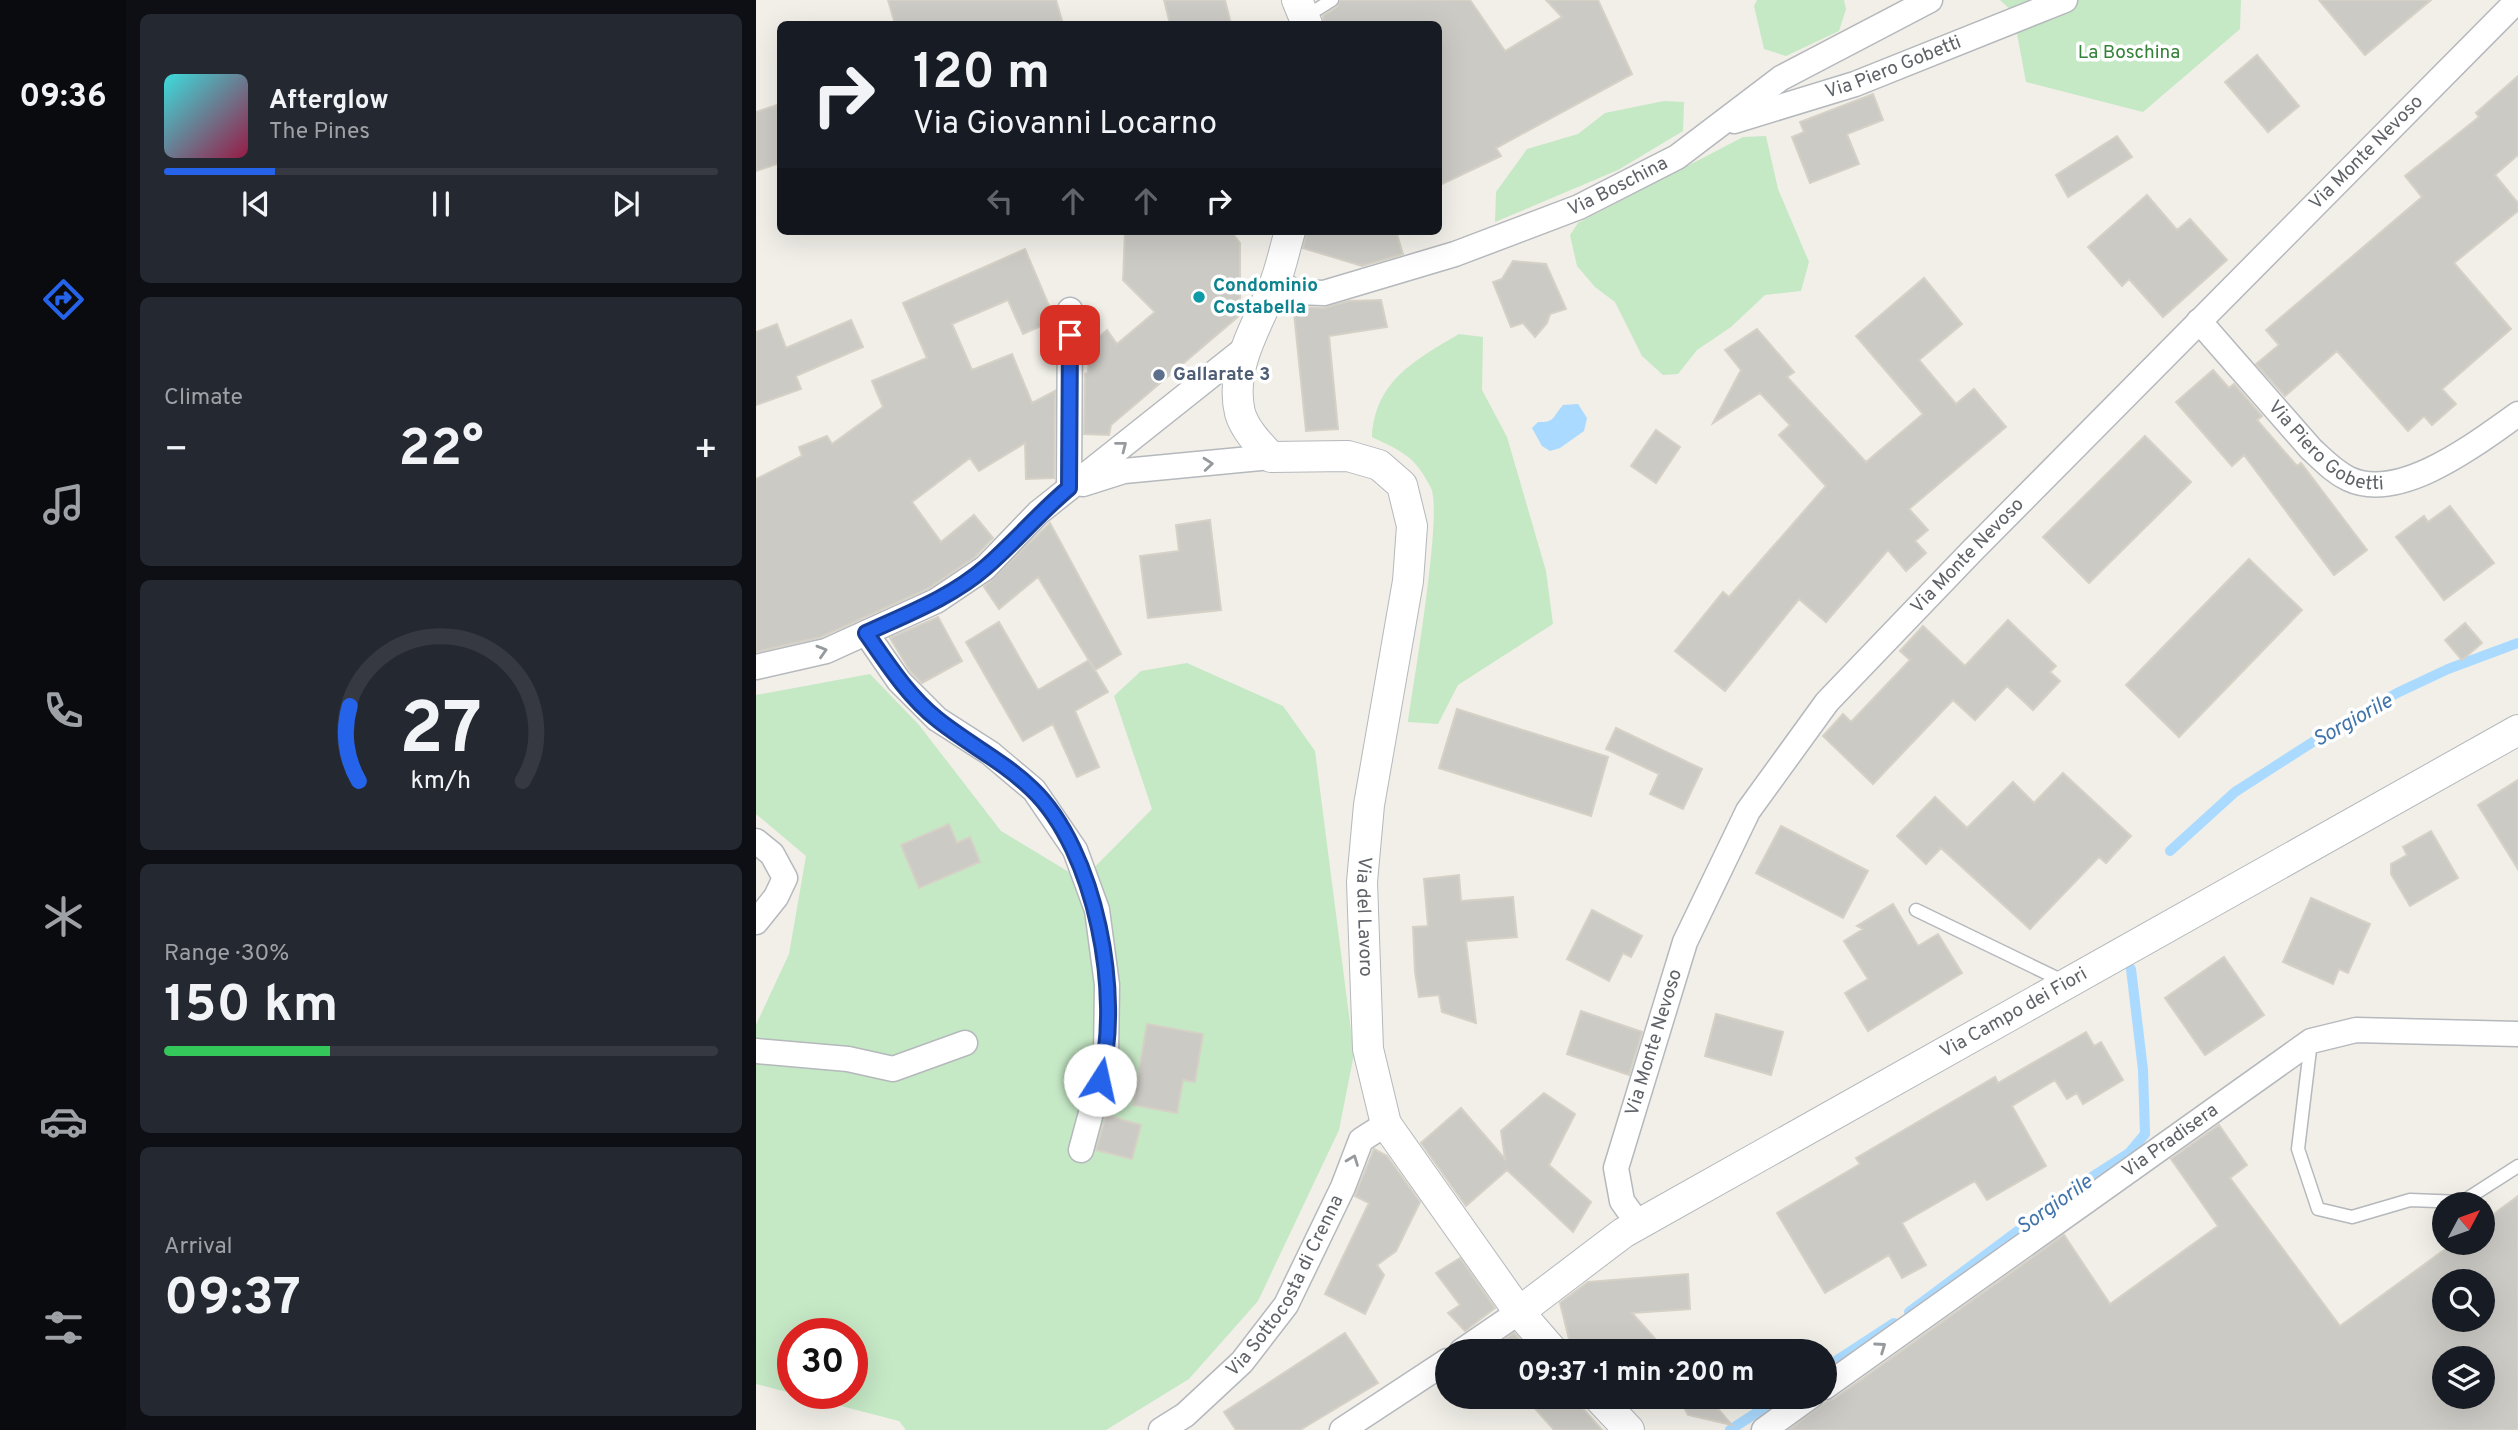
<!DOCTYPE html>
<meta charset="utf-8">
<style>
:root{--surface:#171b24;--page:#242831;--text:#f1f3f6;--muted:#9ea1a6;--line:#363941;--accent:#2563eb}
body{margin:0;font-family:Overpass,sans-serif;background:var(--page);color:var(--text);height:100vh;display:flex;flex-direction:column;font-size:26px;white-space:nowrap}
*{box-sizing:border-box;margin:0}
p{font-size:23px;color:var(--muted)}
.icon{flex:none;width:38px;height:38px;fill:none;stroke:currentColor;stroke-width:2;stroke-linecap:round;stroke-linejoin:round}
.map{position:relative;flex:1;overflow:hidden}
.details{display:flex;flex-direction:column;gap:14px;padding:14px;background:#0d0f14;width:630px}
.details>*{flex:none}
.banner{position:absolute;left:21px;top:21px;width:665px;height:214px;border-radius:10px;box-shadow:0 7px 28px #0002;background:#171b24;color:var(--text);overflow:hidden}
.needle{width:46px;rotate:49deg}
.buttons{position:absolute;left:1676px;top:1192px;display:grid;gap:14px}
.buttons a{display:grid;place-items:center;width:63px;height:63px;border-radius:50%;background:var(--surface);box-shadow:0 7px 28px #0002;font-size:35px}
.speed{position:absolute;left:21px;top:1318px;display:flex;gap:14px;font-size:35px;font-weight:700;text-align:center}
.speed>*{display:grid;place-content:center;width:91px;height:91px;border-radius:50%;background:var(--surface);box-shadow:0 7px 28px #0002;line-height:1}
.speed .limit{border:10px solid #d22;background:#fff;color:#111}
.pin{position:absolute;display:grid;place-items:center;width:60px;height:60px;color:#fff;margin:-30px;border-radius:14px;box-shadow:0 4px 10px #0006}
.me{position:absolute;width:77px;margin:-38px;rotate:10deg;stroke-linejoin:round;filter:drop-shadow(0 0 5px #0008)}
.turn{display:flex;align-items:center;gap:24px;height:147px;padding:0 21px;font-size:32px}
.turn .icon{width:91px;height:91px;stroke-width:2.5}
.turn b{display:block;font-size:49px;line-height:60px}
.lanes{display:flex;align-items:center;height:66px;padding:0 21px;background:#0003;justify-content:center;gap:35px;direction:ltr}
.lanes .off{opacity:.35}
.big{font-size:52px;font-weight:700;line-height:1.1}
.details .widget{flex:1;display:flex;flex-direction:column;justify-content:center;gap:10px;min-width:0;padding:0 24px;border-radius:10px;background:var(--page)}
.details .dial{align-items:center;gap:0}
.dial svg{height:182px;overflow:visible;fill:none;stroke:var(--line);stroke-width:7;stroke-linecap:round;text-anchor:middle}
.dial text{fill:var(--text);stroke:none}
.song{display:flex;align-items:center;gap:21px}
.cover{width:84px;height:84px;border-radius:10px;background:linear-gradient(135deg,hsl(180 70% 55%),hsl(340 70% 35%))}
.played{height:7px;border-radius:4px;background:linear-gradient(90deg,var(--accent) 20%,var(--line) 20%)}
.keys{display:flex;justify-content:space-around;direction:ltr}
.heat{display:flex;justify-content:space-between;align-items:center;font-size:38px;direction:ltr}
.charge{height:10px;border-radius:5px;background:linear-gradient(90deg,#34c759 30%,var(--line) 0)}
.trip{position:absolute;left:679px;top:1339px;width:402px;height:70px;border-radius:35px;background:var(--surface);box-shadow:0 7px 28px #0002;font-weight:700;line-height:70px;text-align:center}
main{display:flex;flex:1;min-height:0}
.tabs{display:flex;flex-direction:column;width:126px;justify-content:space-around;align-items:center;background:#090b0e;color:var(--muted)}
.tabs .icon{width:49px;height:49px}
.tabs .active{color:var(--accent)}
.tabs b{font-size:32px;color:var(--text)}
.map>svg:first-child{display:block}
.green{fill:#c5e8c5;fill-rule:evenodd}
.water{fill:#aadaff}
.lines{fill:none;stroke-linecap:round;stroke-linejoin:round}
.stream{stroke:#aadaff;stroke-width:10}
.building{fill:#cccac5;stroke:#d6d1c6;stroke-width:2;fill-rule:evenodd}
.service-casing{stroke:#b5b8bc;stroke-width:15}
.minor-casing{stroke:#b5b8bc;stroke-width:27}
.tertiary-casing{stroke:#b5b8bc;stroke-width:32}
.service{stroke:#fff;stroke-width:12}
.minor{stroke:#fff;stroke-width:24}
.tertiary{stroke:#fff;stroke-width:30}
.oneway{stroke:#979a9d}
.route-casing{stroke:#184099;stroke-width:18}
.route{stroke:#2563eb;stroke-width:12}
.culture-dot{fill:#0f9aa8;stroke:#fff;stroke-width:2.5}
.service-dot{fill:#5c6f8a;stroke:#fff;stroke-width:2.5}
.labels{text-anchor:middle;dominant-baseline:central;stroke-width:7;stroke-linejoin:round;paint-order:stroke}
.park-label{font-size:19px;fill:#348238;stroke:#fff}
.street-label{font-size:19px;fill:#5f6368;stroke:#fff}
.culture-label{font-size:19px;font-weight:bold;fill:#0d838f;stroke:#fff;text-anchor:start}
.service-label{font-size:19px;font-weight:bold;fill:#4e5e75;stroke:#fff;text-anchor:start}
.water-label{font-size:21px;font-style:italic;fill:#4174aa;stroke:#fff}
</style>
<main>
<nav class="tabs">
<b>09:36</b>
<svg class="icon active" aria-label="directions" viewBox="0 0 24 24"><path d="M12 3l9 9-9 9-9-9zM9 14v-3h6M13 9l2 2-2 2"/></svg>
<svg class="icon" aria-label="music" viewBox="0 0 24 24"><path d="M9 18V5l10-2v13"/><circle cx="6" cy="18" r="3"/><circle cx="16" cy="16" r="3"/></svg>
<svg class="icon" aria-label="phone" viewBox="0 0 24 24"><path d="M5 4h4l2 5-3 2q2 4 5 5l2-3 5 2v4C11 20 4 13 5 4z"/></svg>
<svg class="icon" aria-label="climate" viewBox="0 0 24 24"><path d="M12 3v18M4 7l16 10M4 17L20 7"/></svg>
<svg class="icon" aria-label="car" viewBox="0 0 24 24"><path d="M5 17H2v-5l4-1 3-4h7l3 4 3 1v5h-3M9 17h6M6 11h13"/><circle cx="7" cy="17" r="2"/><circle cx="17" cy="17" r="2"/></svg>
<svg class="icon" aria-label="filters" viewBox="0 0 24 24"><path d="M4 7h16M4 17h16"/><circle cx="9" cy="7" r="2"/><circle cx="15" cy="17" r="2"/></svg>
</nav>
<section class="details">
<div class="widget">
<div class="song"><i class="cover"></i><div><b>Afterglow</b><p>The Pines</p></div></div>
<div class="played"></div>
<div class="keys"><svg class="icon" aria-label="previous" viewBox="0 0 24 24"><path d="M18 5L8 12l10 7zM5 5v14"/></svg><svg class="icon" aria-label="pause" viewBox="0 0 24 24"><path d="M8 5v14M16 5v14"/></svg><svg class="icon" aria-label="next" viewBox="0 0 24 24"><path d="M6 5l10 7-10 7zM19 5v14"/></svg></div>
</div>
<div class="widget"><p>Climate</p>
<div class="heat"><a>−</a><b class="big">22°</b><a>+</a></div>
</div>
<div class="widget dial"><svg viewBox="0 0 100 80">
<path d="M14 69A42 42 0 1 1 86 69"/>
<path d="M14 69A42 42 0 0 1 10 36" stroke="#2563eb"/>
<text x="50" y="56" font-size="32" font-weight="700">27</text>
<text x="50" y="72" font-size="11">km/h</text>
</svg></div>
<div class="widget"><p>Range · 30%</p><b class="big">150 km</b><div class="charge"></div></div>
<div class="widget"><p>Arrival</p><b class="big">09:37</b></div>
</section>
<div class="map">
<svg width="1762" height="1430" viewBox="0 0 1762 1430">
<rect width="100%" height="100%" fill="#f1efe8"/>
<path class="green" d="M 1001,0 L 1088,0 L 1090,9 L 1083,31 L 1030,56 L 1008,49 L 998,6 Z
M 1244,0 L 1485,0 L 1484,29 L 1387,112 L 1270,82 L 1257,12 Z
M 908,101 L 928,102 L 927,131 L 862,170 L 739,222 L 740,192 L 771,149 L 822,134 L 849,113 Z
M 1010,136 L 1022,189 L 1053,262 L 1045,291 L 1009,295 L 975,327 L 941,350 L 922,374 L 907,375 L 886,356 L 859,302 L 839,287 L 821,266 L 814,235 L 822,223 L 987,137 Z
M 703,334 L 727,337 L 726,390 L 751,437 L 790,571 L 797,624 L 702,685 L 682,724 L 652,722 C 657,685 687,512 675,488 C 659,456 647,452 616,437 C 619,381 659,360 703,334 Z
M 431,663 L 527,706 L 559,751 L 598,1054 L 583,1130 L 502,1301 L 433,1379 L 350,1430 L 150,1430 L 143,1421 L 0,1384 L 0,1025 L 33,954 L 50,856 L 0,814 L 0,695 L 114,674 L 163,725 L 245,831 L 326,880 L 396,809 L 358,696 L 385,671 ZM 37,1334 L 96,1334 L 96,1393 L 37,1393 Z"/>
<path class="water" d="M 822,404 L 831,418 L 828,431 L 804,448 L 794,451 L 786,446 L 776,428 L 782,422 C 799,423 797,416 807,405 Z"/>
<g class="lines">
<path class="stream" d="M 1414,851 L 1479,792 L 1563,738 L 1641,693 L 1692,669 L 1762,643
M 1153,1312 L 1322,1186 L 1373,1153 L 1389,1134 L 1387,1070 L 1375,969
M 1069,1368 L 1138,1323
M 974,1430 L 1026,1396"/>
</g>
<path class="building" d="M 132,0 L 300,0 L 307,24 L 139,24 Z
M 408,0 L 469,0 L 475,24 L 414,24 Z
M 585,0 L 714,0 L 749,51 L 806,17 L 790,0 L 842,0 L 876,74 L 740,148 L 745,156 L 682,186 L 682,24 L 568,24 L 567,16 L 581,7 Z
M 1563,0 L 1675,0 L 1609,55 Z
M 1501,55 L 1543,106 L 1512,132 L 1469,82 Z
M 1762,76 L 1762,155 L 1739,175 L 1762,203 L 1762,211 L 1698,263 L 1755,329 L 1686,389 L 1700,404 L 1676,425 L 1668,416 L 1652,431 L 1581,351 L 1529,396 L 1500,364 L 1523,345 L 1510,330 L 1666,197 L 1649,176 L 1723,117 L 1720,113 Z
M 1117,94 L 1127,120 L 1091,134 L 1103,164 L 1054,183 L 1036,137 L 1048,132 L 1044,122 Z
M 24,104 L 24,163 L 0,171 L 0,112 Z
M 1361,136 L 1376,157 L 1312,197 L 1300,175 Z
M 1391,195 L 1421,230 L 1434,219 L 1471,260 L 1407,317 L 1373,279 L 1366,286 L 1332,247 Z
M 369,231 L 475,231 L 484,243 L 484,315 L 355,425 L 353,435 L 328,434 L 329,374 L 332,372 L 334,345 L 351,330 L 361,344 L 399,312 L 367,280 Z
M 551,231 L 640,231 L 647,254 L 606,266 L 547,248 Z
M 269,249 L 299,320 L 267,334 L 252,300 L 196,324 L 216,370 L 256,354 L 276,403 L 299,391 L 298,478 L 270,479 L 269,443 L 223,471 L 214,458 L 156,502 L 185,542 L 218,515 L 237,538 L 219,557 L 173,588 L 65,637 L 0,652 L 0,479 L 46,456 L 43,447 L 71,436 L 76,444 L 127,407 L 116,381 L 171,358 L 147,303 Z
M 757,261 L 790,264 L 810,309 L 794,314 L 791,323 L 779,337 L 767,323 L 755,327 L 737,282 L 746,279 Z
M 1168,278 L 1206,324 L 1163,360 L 1200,404 L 1218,389 L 1250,427 L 1153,509 L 1172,530 L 1159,541 L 1170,553 L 1150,571 L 1132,550 L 1070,622 L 1043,599 L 969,691 L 919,651 L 967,592 L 973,597 L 1070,486 L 1023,435 L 1034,425 L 1004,393 L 957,423 L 985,370 L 969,350 L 1001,329 L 1038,372 L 1031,377 L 1110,462 L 1167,414 L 1100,336 Z
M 625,300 L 631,327 L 573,336 L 582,429 L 550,431 L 538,313 L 543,307 L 568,308 L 593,301 Z
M 95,320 L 107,347 L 40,376 L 45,389 L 0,405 L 0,332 L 21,324 L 30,348 Z
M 1457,370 L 1473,388 L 1478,384 L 1506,416 L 1501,420 L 1541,466 L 1545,463 L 1611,550 L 1578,575 L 1488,455 L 1476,466 L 1420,402 Z
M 900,430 L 924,447 L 900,483 L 875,466 Z
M 1389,436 L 1435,482 L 1333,583 L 1287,537 Z
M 1694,506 L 1738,563 L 1688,600 L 1640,537 L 1668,516 L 1672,522 Z
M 454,520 L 465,610 L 392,618 L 384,556 L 423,551 L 420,525 Z
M 294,523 L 365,654 L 339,670 L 282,577 L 243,609 L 228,587 Z
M 1493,559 L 1546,610 L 1423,737 L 1370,685 Z
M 182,617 L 206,661 L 166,683 L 154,671 L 134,638 Z
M 1252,620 L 1300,666 L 1294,672 L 1304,681 L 1277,710 L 1251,686 L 1219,720 L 1197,700 L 1117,784 L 1067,736 L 1087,714 L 1095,722 L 1154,660 L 1144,651 L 1167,626 L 1209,666 Z
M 243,622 L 282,690 L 333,660 L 352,692 L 319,711 L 343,767 L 321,777 L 297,724 L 267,741 L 210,642 Z
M 1709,623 L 1726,643 L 1706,660 L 1689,640 Z
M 701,709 L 852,757 L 835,816 L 683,768 Z
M 860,728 L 946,769 L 927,809 L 894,794 L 903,774 L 850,749 Z
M 1307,773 L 1375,836 L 1350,863 L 1343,857 L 1274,929 L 1185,848 L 1170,864 L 1141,836 L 1179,797 L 1211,828 L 1257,782 L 1278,803 Z
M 1762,780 L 1762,869 L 1722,805 Z
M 193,824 L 201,843 L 214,837 L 224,862 L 163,888 L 145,845 Z
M 1025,826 L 1112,871 L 1087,918 L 1000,873 Z
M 1675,831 L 1702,878 L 1654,906 L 1635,874 L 1635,864 L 1651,855 L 1647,847 Z
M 703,875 L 705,901 L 757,897 L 761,937 L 710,941 L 720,1023 L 686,1012 L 683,995 L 663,997 L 659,972 L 657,927 L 672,926 L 668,879 Z
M 1555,898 L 1614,924 L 1592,973 L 1583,969 L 1577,984 L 1527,962 Z
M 1137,904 L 1162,946 L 1182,934 L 1206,973 L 1112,1031 L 1089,993 L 1112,979 L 1088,941 L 1107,929 L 1101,926 Z
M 836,910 L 886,936 L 875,957 L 867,953 L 853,981 L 811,959 Z
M 1468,957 L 1508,1015 L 1449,1055 L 1409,998 Z
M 825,1011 L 886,1032 L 873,1075 L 811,1054 Z
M 960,1014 L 1027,1032 L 1015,1075 L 949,1056 Z
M 391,1024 L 447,1034 L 439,1082 L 427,1080 L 421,1113 L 377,1105 Z
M 1330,1032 L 1338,1046 L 1345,1042 L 1367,1080 L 1327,1104 L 1321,1093 L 1311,1099 L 1299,1080 L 1256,1106 L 1290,1166 L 1231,1200 L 1219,1181 L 1146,1223 L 1170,1265 L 1146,1278 L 1133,1255 L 1069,1293 L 1021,1213 L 1104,1164 L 1100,1158 L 1239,1077 L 1242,1083 Z
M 788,1093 L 819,1114 L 793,1165 L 835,1202 L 817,1232 L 751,1170 L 710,1206 L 665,1143 L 705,1108 L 749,1159 L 745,1131 Z
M 350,1115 L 385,1125 L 376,1159 L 340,1150 Z
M 1463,1125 L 1491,1165 L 1474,1178 L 1584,1326 L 1699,1242 L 1727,1242 L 1727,1222 L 1762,1196 L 1762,1430 L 1033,1430 L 1069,1402 L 1078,1399 L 1308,1235 L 1354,1304 L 1462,1226 L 1415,1159 ZM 1689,1281 L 1727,1281 L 1727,1320 L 1689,1320 ZM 1689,1358 L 1727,1358 L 1727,1396 L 1689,1396 Z
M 618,1149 L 631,1156 L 664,1202 L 640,1251 L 621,1265 L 628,1275 L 609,1314 L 569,1294 L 613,1203 L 599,1196 Z
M 704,1258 L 739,1308 L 709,1331 L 692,1313 L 704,1305 L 680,1273 Z
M 932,1274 L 934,1309 L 876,1313 L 910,1351 L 816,1351 L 804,1303 L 832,1282 Z
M 589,1333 L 622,1383 L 544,1430 L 480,1430 L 468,1412 Z
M 758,1333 L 774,1351 L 732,1351 Z
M 768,1396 L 816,1396 L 846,1430 L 798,1430 Z
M 922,1396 L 951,1396 L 976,1425 L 932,1415 Z"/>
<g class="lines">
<defs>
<path id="service" d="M 549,17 L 576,0
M 1160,910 L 1309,982
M 1555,1041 L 1542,1149 L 1562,1209 L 1596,1217 L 1654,1200 L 1706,1202 L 1762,1166"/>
<g id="minor">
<path id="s1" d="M 978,121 L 1099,84 L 1309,0"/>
<path id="s2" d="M 520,281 L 539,292 L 568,293 L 699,254 L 823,207 L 921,157 L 1025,78 L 1174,0"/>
<path id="s3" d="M 1443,321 L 1555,449 C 1567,460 1578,472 1593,479 C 1645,503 1722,442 1762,414"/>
<path d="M 327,484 L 368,471 L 515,457"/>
<path d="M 313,488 L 314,310"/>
<path d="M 110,633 L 143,681 L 181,719 L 234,753 L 278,790 L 319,850 L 341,910 L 351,985 L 350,1057 L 325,1150"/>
<path d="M 0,667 L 70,651 L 180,601 L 229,568 L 282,513 L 492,346"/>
<path d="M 0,841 L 16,854 L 29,878 L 20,897 L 0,922"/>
<path d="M 0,1051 L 92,1059 L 137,1069 L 209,1043"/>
<path id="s4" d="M 883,1225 L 866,1201 L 860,1168 L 929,942 L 992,811 L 1071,702 L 1215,552 L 1762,0"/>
<path d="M 706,1351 L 763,1312"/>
<path id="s5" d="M 1069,1387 L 1555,1041 L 1600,1030 L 1762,1034"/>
<path id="s6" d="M 405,1430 L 429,1415 L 486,1362 L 530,1305 L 587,1187 L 605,1140 L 630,1124"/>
<path d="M 586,1430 L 691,1361"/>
<path d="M 1008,1430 L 1055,1396"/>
</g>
<g id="tertiary">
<path d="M 541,0 L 551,24"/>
<path id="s7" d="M 534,231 C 529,248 525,267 519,283 C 502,324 473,367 484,413 C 489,430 503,444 515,457 L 592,456 L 623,465 L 646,485 L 656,526 L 652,581 L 613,805 L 606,882 L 612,1049 L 630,1124 L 763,1312 L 797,1351"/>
<path id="s8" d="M 763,1312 L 867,1233 L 1762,730"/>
<path d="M 841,1396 L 873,1430"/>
</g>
</defs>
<use href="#service" class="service-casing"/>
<use href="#minor" class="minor-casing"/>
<use href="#tertiary" class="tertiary-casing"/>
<use href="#service" class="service"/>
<use href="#minor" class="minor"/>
<use href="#tertiary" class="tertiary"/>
</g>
<defs><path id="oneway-chevron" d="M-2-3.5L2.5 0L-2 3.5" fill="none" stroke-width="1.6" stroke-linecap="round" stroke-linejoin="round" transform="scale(1.75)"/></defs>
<g class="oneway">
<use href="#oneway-chevron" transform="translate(366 446) rotate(-38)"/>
<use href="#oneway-chevron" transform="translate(452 464) rotate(-5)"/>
<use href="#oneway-chevron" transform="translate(66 651) rotate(-17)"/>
<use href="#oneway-chevron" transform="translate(597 1160) rotate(-69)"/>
<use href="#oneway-chevron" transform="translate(1125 1347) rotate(-35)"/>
</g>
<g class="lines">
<defs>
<path id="route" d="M 314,335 L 313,488 C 283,513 259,542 230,567 C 196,597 151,614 110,633 C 131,663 152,696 181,719 C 212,744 247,761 276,789 C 340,850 367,997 344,1080"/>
</defs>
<use href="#route" class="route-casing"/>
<use href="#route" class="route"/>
</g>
<circle class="culture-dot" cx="443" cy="297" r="7"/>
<circle class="service-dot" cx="403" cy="375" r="7"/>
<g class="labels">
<g class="park-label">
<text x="1373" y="53">La Boschina</text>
</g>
<g class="street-label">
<text stroke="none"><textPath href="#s1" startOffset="168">Via Piero Gobetti</textPath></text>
<text stroke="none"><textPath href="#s4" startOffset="1349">Via Monte Nevoso</textPath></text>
<text stroke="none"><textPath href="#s2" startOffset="364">Via Boschina</textPath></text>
<text stroke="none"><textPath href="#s3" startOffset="182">Via Piero Gobetti</textPath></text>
<text stroke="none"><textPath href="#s4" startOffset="782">Via Monte Nevoso</textPath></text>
<text stroke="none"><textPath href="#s7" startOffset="822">Via del Lavoro</textPath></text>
<text stroke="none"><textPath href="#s8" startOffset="579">Via Campo dei Fiori</textPath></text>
<text stroke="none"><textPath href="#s4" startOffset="194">Via Monte Nevoso</textPath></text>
<text stroke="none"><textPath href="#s5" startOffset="424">Via Pradisera</textPath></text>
<text stroke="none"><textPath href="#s6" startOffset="194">Via Sottocosta di Crenna</textPath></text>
</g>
<g class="culture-label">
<text x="457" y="286">Condominio<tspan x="457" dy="22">Costabella</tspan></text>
</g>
<g class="service-label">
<text x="417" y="375">Gallarate 3</text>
</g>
<g class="water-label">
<text transform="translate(1597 721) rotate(-29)">Sorgiorile</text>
<text transform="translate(1299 1205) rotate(-35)">Sorgiorile</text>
</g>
</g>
</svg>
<div class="buttons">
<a><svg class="needle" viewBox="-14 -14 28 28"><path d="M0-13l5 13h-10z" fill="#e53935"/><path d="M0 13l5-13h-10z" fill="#9ea1a6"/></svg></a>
<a><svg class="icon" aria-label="search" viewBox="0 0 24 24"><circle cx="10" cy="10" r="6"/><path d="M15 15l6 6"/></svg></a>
<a><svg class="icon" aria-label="layers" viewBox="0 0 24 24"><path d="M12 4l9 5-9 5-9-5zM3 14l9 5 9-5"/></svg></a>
</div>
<div class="speed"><div class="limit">30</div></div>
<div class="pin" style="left:314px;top:335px;background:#d93025"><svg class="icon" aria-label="arrive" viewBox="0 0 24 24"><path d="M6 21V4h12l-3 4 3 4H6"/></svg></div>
<svg class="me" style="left:344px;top:1080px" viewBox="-20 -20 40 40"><circle r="19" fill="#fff"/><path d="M0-13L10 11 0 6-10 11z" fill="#2563eb"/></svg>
<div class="trip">09:37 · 1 min · 200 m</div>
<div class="banner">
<div class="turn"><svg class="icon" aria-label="right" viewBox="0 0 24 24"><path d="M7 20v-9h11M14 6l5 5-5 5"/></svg><div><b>120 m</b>Via Giovanni Locarno</div></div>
<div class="lanes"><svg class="icon off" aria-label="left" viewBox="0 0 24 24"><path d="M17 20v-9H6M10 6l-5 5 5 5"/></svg><svg class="icon off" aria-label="ahead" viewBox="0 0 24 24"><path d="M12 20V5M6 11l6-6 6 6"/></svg><svg class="icon off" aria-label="ahead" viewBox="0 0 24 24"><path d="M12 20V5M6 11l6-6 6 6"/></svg><svg class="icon" aria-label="right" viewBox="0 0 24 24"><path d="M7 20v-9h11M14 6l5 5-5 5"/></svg></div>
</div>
</div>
</main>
